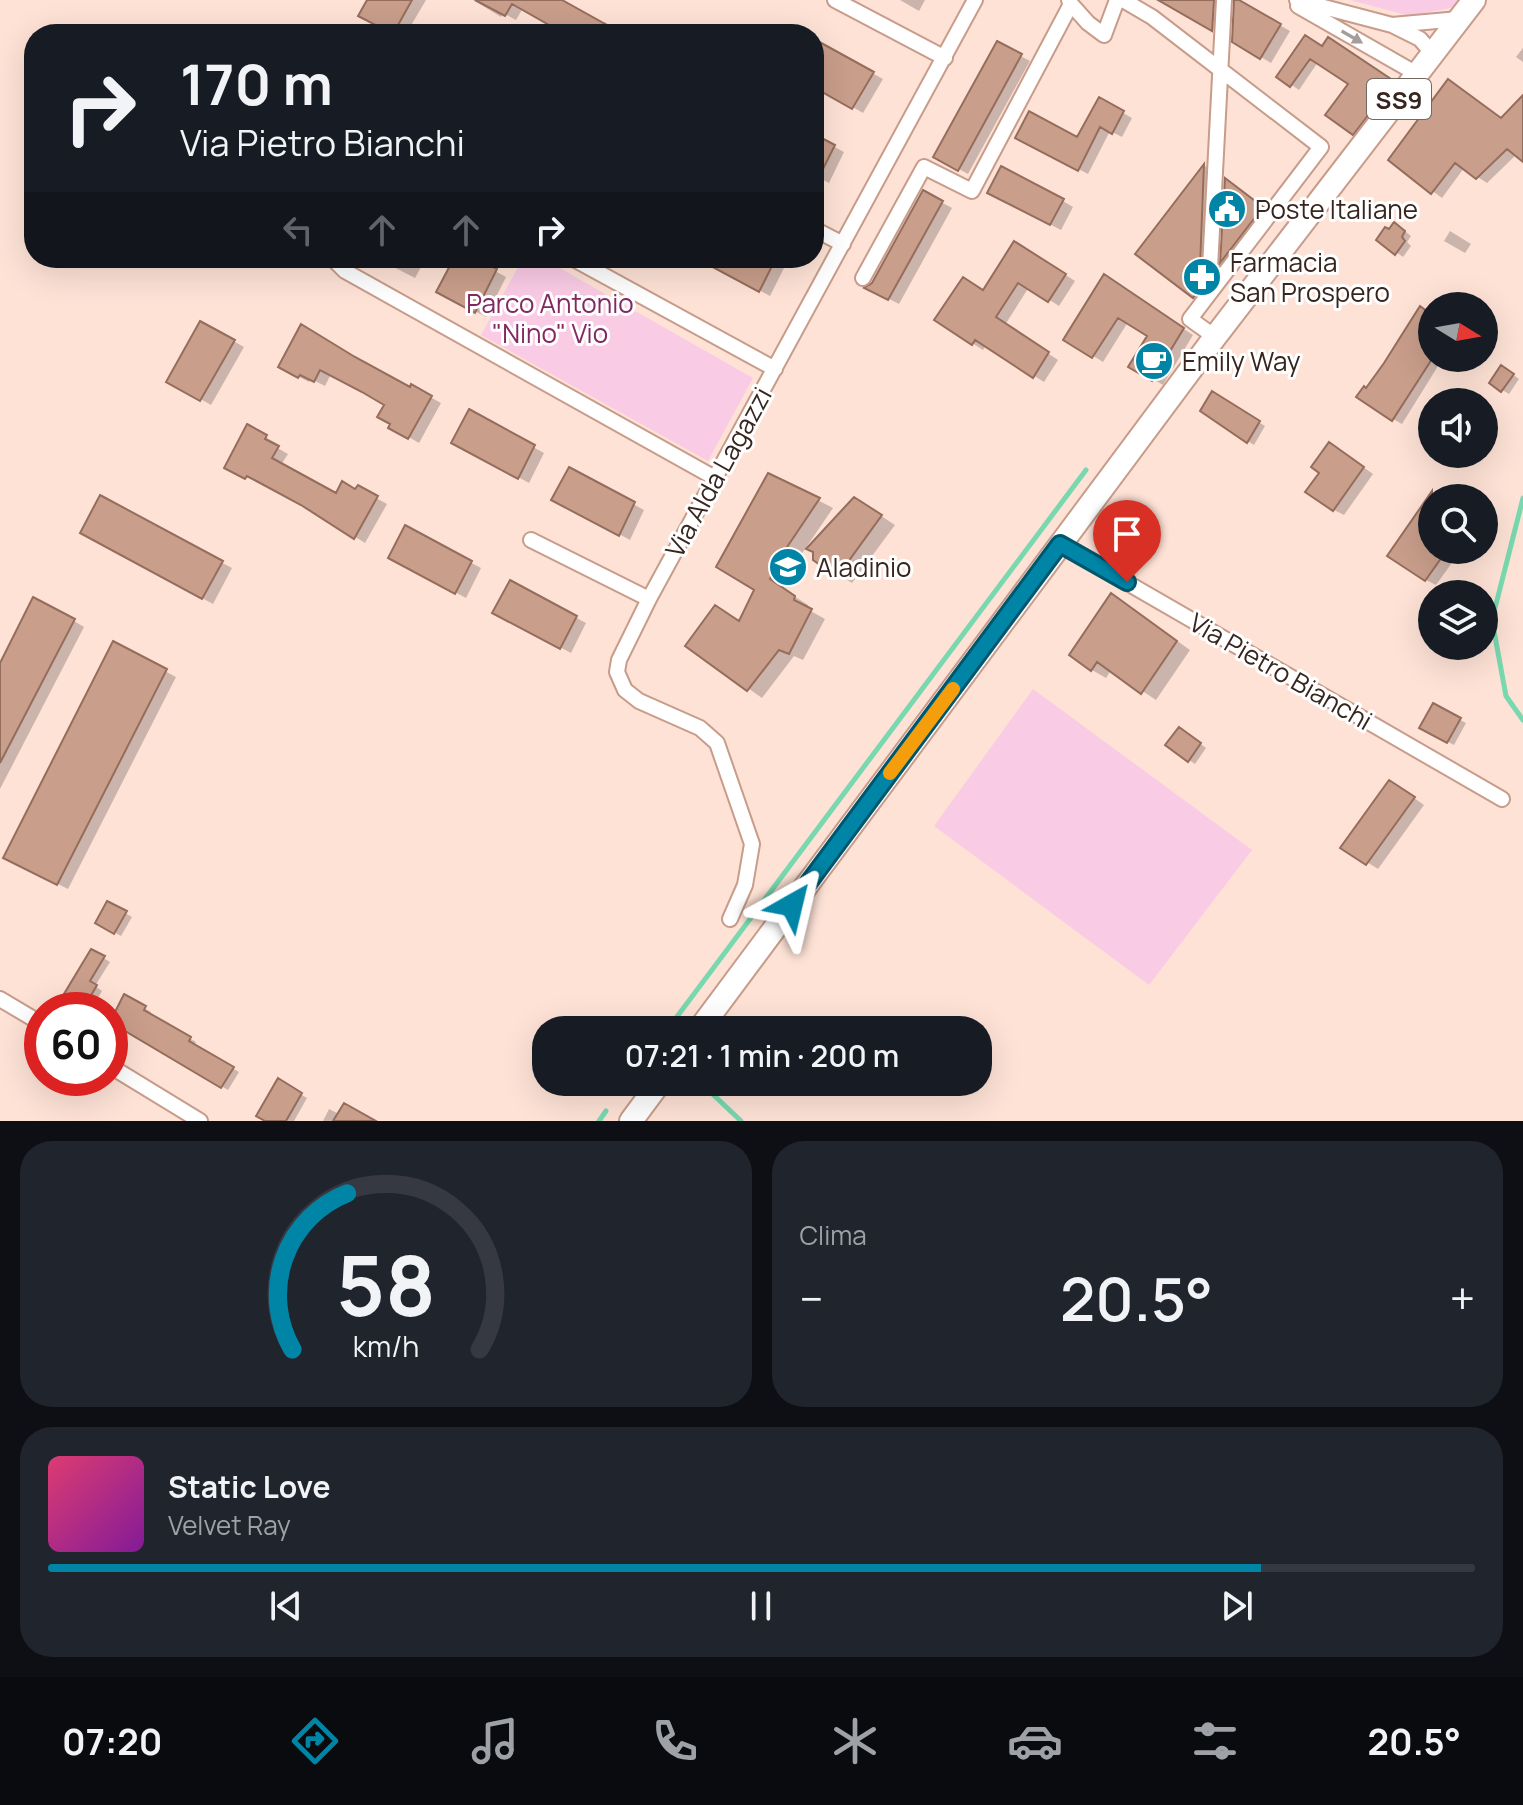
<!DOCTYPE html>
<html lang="it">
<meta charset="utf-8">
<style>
:root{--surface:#171b24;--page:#20242c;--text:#f1f3f6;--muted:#9ea1a6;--line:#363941;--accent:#0085a7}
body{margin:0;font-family:Manrope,sans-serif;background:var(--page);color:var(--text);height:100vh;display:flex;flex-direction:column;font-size:30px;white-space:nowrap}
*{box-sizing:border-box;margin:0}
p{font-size:26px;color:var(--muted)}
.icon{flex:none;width:44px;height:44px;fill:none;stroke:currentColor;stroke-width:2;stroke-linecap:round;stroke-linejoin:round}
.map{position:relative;height:1121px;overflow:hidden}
.side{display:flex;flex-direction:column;gap:20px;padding:20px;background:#0d0f14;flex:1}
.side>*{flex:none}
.guide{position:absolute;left:24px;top:24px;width:800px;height:244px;border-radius:32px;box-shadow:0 8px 32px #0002;background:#171b24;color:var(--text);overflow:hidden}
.needle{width:52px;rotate:101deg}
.controls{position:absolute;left:1418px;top:292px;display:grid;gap:16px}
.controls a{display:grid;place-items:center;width:80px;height:80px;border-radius:50%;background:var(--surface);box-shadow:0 8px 32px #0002;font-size:40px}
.speed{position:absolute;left:24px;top:992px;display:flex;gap:16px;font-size:40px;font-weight:700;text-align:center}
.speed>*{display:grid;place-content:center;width:104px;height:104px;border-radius:50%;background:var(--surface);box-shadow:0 8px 32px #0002;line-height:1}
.speed .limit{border:12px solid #d22;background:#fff;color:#111}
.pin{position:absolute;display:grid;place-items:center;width:68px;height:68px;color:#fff;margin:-82px -34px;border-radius:50% 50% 50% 0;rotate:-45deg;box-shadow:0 0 8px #0007}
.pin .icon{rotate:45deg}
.me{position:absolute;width:88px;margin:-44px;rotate:37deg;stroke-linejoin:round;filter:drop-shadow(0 0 6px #0008)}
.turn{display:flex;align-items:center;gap:28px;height:168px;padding:0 24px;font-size:36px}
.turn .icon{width:104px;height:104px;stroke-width:2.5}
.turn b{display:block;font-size:56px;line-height:68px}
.lanes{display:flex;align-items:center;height:76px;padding:0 24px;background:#0003;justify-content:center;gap:40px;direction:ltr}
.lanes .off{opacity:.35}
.big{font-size:60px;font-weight:600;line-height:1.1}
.side .tile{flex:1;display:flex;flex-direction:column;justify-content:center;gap:12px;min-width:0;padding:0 28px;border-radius:32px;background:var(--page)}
.side .dial{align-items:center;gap:0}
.dial svg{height:208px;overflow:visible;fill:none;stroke:var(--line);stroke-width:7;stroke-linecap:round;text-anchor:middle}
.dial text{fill:var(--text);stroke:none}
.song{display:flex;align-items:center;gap:24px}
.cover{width:96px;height:96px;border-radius:12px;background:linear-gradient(135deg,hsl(340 70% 55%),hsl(290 70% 35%))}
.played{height:8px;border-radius:4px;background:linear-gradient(90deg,var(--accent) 85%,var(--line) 85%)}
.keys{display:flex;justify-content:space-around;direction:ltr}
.heat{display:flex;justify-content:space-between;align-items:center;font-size:44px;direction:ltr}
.side .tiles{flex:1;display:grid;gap:20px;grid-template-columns:1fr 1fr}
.tile:last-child{grid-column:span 2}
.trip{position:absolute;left:532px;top:1016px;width:460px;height:80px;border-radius:32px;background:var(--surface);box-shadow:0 8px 32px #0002;font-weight:600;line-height:80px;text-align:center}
.dock{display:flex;height:128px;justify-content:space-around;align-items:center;background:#090b0e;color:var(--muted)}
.dock .icon{width:56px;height:56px}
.dock .selected{color:var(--accent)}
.dock b{font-size:36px;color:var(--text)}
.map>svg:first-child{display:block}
.green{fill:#facbe5}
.shadow{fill:#0003}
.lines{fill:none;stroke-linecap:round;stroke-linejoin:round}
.stream{stroke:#79d8af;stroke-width:5}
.building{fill:#c99e8b;stroke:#956d5c;stroke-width:2}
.street-casing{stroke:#c89c8a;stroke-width:18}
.primary-casing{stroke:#c89c8a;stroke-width:26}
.street{stroke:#fff;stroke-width:14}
.primary{stroke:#fff;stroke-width:22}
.oneway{fill:#a59d9a}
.route-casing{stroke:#00566d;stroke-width:20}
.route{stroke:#0085a7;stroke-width:14}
.slow{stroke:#f59e0b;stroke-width:14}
.labels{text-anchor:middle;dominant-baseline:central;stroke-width:6;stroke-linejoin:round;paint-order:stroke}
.shield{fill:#fff;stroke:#736762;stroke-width:2}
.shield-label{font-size:24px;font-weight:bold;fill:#37261f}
.poi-label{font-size:26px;fill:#37261f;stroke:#fff;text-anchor:start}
.park-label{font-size:26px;fill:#822963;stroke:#fff}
.street-label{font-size:26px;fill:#37261f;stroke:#fff}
</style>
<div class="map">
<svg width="1523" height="1121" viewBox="0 0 1523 1121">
<rect width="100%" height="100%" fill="#fee2d6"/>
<path class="green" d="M 1350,0 L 1460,0 L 1455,7 L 1410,16 Z
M 523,258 L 542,258 L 753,378 L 708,461 L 481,335 Z
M 1033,689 L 1252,850 L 1149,985 L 934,826 Z"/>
<path class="shadow" d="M 369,0 L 426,0 L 406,34 L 393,34 L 360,16 Z
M 473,0 L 557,0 L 602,24 L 604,22 L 626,34 L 569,34 L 523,8 L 516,20 L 503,13 L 501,17 Z
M 900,0 L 925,0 L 919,11 Z
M 1179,0 L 1228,0 L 1222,35 L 1174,7 Z
M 1235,0 L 1290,31 L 1271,63 L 1234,41 Z
M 785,25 L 801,34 L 780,34 Z
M 814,41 L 883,79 L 863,113 L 814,85 Z
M 998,44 L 1030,61 L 968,174 L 935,156 Z
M 1336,44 L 1400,87 L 1362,138 L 1354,133 L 1351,83 L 1318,62 L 1299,90 L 1279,76 L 1323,48 Z
M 1523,48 L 1523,62 L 1516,57 Z
M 1523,98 L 1523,160 L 1517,154 L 1487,183 L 1464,168 L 1442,198 L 1391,160 L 1502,119 Z
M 1100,100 L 1132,118 L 1122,137 L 1110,131 L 1088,174 L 1018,137 L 1078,139 Z
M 814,136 L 844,152 L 829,183 L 814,175 Z
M 1205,166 L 1218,174 L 1208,305 L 1138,254 Z
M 1227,181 L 1272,214 L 1232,267 L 1222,262 Z
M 924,193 L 952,208 L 899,304 L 868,288 L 873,284 Z
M 1000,198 L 1063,201 L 1073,207 L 1061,230 Z
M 1401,228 L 1411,236 L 1407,242 L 1411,246 L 1403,257 L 1379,240 Z
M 1450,231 L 1471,244 L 1465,253 L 1444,241 Z
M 1025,249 L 1075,281 L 1059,306 L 1029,287 L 1005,325 L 1058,360 L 1044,382 L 986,345 L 983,350 L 936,320 L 984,292 Z
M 376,258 L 426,258 L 415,278 Z
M 456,258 L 471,258 L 506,277 L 486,317 L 439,292 Z
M 700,258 L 771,258 L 785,266 L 770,296 Z
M 1105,277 L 1193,335 L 1163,385 L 1131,366 L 1150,336 L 1128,322 L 1103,362 L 1066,339 Z
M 1432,316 L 1432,358 L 1443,358 L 1402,424 L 1393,419 L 1367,390 Z
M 201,323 L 244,347 L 211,405 L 169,381 Z
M 302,327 L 410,390 L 412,387 L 441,403 L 419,443 L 391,427 L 386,404 L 331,374 L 325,386 L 311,379 L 309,382 L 280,367 Z
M 1508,371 L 1519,379 L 1509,394 L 1491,383 Z
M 1212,394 L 1265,426 L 1254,445 L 1202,411 Z
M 469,412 L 544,453 L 529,483 L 454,442 Z
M 247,427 L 276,443 L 274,446 L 288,454 L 281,465 L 336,496 L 356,491 L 358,488 L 387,504 L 365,543 L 306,506 L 226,467 Z
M 1339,450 L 1373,474 L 1344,515 L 1334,510 L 1322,472 Z
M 570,469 L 644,510 L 630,540 L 554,499 Z
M 769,475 L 833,508 L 788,574 L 790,576 L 783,589 L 808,605 L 807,609 L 825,619 L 803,660 L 794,656 L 762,698 L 688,646 L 740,623 L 757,589 Z
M 1431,497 L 1433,498 L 1432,550 L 1461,550 L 1436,585 L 1426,580 Z
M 101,498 L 232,568 L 213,604 L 83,533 Z
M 869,508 L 895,525 L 852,583 L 815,559 Z
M 406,528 L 481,568 L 466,598 L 390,557 Z
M 511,583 L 586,623 L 571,653 L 495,612 Z
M 1112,595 L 1190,650 L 1156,700 L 1111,670 L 1106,678 L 1092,670 Z
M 74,621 L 84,627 L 0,789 L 0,667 Z
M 114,644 L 176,677 L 68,889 L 16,863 Z
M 1434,706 L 1466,723 L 1454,745 L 1422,728 Z
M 1186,733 L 1206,748 L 1195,764 L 1189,760 Z
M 1400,788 L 1424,805 L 1378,869 L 1343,847 Z
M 108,903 L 132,917 L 121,936 L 97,923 Z
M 92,951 L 110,962 L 95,986 L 102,991 L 92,1008 L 67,993 Z
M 125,997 L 151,1012 L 149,1015 L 196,1042 L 194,1046 L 239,1072 L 228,1090 L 111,1021 Z
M 278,1081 L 307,1098 L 294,1121 L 269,1121 Z
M 329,1109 L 339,1114 L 368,1121 L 323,1121 Z"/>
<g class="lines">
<path class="stream" d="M 1523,498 L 1492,620 L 1506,696 L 1523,720
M 667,1030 L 1086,470
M 700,1082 L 741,1121
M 623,1089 L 628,1082
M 599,1121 L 606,1111"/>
</g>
<path class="building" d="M 367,0 L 412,0 L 393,34 L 358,16 Z
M 475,0 L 562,0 L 623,34 L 565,34 L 512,4 L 505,16 Z
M 1158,0 L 1214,0 L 1212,31 Z
M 1234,0 L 1239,0 L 1281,24 L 1260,59 L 1232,42 Z
M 1305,35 L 1322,46 L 1328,37 L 1394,81 L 1353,135 L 1325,115 L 1348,84 L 1310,59 L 1290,87 L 1276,77 Z
M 814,39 L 874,72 L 852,109 L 817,89 L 820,83 L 814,80 Z
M 997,41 L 1022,54 L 958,171 L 933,157 Z
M 1448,79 L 1501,118 L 1523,95 L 1523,162 L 1507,149 L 1476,179 L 1455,163 L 1431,194 L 1388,160 Z
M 1099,97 L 1124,111 L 1112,134 L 1100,127 L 1078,171 L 1015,138 L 1029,111 L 1077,137 Z
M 814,134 L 835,145 L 814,187 Z
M 1204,164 L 1200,267 L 1206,282 L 1193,298 L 1135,254 Z
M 1001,166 L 1064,199 L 1050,225 L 987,193 Z
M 1225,178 L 1263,207 L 1220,263 Z
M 923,190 L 943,201 L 888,300 L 864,288 L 872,283 Z
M 1394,222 L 1405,231 L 1402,237 L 1405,241 L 1395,255 L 1376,240 L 1385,227 L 1389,229 Z
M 1014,241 L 1066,274 L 1048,302 L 1018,283 L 996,317 L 1049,352 L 1033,378 L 975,340 L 972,345 L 934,320 L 963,277 L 983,290 Z
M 454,258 L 476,258 L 497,269 L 475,313 L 436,292 Z
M 696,258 L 776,258 L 759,292 Z
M 1104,274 L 1184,328 L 1152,381 L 1128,367 L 1147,336 L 1118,318 L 1092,358 L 1063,340 Z
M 1420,306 L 1432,315 L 1432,359 L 1392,421 L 1356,397 L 1364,386 L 1366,388 L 1384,363 Z
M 200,321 L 235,340 L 200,401 L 166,382 Z
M 301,324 L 355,357 L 410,387 L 411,384 L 432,396 L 408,439 L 388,428 L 390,424 L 377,417 L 384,405 L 362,392 L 320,370 L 314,382 L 300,375 L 298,378 L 278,367 Z
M 1501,365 L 1514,374 L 1501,392 L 1489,383 Z
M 1212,391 L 1260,421 L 1247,443 L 1200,411 Z
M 469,409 L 535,445 L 518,479 L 451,443 Z
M 247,424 L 267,435 L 265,439 L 279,446 L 272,458 L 336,493 L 342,481 L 355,489 L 358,485 L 378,496 L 354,539 L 301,505 L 247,476 L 245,479 L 224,468 Z
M 1329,442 L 1364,467 L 1333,511 L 1305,492 L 1319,473 L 1311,467 Z
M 569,467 L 635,502 L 619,536 L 551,500 Z
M 768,473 L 820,498 L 775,565 L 777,566 L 770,579 L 795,596 L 794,600 L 812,609 L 789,654 L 779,650 L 747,691 L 685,646 L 715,605 L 739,621 L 754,590 L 716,567 Z
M 1432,491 L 1432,550 L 1447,550 L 1425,581 L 1387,556 Z
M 100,495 L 223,561 L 202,599 L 80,533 Z
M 854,497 L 882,515 L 837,577 L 813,560 L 813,552 L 806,549 Z
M 405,525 L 472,561 L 455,594 L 388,558 Z
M 510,580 L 577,616 L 560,649 L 492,613 Z
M 1111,593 L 1177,641 L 1141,694 L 1097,662 L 1091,671 L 1069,655 Z
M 33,597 L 75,619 L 0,763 L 0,663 Z
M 113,641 L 167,669 L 57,885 L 3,858 Z
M 1433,703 L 1461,718 L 1447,743 L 1419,728 Z
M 1179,727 L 1201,743 L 1188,762 L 1165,745 Z
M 1389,780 L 1415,797 L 1366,865 L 1340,848 Z
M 107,901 L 127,911 L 114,934 L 95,923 Z
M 91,949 L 105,956 L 90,981 L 97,985 L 85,1006 L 64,994 Z
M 124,994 L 146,1006 L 144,1010 L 191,1037 L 189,1041 L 234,1067 L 221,1088 L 110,1022 Z
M 278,1078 L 302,1093 L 286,1121 L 265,1121 L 256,1116 Z
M 344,1103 L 376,1121 L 333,1121 Z"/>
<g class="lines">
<defs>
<path id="street" d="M 835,0 L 945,58
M 1123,0 L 1152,17 L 1321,147 L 1190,319 L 1215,337
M 1297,0 L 1392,25 L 1459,19
M 1071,4 L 1088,23 L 1104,35 L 1117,0
M 1298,6 L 1417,74
M 1392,25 L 1420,39 L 1433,54
M 814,229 L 843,244
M 332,258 L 345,271 L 715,478
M 572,258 L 775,369
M 863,278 L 924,167 L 972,191 L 1071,4 L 1069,0
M 1217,283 L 1210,268 L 1224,0
M 531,540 L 649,599
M 1060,544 L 1502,799
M 730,919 L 745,885 L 752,844 L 717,743 L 700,728 L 639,701 L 625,690 L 617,672 L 619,660 L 649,599 L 975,0
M 0,999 L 42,1024
M 110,1066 L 200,1121"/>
<path id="primary" d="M 699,1030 L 1215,337 L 1474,0
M 631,1121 L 660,1082"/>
</defs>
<use href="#street" class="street-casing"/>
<use href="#primary" class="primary-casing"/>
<use href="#street" class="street"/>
<use href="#primary" class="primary"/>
</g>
<defs><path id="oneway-solid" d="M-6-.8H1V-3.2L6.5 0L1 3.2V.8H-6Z" transform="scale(2)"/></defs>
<use class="oneway" href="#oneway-solid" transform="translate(1352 37) rotate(30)"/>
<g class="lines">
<defs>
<path id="route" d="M 792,905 L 1060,544 L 1127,582"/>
</defs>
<use href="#route" class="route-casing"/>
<use href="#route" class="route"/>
<path class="slow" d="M 890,773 L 953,689"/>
</g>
<defs>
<symbol id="civic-disc" viewBox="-11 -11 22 22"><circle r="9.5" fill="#0085a7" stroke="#fff"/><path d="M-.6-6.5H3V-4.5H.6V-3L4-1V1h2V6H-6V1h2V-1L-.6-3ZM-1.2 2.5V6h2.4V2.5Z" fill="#fff"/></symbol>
<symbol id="pharmacy-disc" viewBox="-11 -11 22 22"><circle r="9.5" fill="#0085a7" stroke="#fff"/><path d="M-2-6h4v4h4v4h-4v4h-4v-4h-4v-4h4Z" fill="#fff"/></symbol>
<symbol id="cafe-disc" viewBox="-11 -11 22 22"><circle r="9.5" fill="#0085a7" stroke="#fff"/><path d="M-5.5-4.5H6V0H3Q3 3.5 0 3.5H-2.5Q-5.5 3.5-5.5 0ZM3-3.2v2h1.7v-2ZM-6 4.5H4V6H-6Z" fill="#fff"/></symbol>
<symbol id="school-disc" viewBox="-11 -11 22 22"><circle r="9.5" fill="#0085a7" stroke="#fff"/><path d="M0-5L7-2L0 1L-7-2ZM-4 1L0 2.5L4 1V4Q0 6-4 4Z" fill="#fff"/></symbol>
</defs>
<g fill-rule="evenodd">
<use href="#civic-disc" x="1205" y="187" width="44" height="44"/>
<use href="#pharmacy-disc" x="1180" y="255" width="44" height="44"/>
<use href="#cafe-disc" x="1132" y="339" width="44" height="44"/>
<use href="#school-disc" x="766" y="545" width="44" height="44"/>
</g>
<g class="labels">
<rect class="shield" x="1367" y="79" width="64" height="40" rx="6"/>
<g class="shield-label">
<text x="1399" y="99">SS9</text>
</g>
<g class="poi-label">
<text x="1255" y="209">Poste Italiane</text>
<text x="1230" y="262">Farmacia<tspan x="1230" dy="30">San Prospero</tspan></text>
<text x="1182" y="361">Emily Way</text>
<text x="816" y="567">Aladinio</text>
</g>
<g class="park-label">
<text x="550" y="303">Parco Antonio<tspan x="550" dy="30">"Nino" Vio</tspan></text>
</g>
<g class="street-label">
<text transform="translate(718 472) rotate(-61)">Via Alda Lagazzi</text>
<text transform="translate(1281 671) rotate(30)">Via Pietro Bianchi</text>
</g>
</g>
</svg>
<div class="controls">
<a><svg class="needle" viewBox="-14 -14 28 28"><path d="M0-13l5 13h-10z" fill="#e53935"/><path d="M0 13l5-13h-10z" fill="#9ea1a6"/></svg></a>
<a><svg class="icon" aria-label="sound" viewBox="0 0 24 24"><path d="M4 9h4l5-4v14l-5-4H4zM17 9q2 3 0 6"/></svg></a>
<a><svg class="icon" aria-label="search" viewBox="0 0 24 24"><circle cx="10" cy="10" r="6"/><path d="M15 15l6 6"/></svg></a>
<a><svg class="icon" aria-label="layers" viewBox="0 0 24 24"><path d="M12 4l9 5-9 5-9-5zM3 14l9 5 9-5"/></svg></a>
</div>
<div class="speed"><div class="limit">60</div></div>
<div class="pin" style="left:1127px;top:582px;background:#d93025"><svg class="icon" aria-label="arrive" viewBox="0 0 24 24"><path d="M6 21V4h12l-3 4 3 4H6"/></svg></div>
<svg class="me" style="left:792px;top:905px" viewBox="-20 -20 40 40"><path d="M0-17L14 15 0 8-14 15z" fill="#0085a7" stroke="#fff" stroke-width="4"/></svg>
<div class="trip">07:21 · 1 min · 200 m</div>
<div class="guide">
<div class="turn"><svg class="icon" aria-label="right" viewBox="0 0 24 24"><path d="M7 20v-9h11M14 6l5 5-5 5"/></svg><div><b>170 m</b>Via Pietro Bianchi</div></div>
<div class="lanes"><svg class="icon off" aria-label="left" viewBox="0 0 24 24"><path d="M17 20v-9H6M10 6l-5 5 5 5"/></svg><svg class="icon off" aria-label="ahead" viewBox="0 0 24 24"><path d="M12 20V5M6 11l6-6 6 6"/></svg><svg class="icon off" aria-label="ahead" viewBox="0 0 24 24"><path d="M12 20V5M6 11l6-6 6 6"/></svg><svg class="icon" aria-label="right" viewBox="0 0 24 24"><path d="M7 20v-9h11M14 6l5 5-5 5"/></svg></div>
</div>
</div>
<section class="side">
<div class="tiles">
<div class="tile dial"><svg viewBox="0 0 100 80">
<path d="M14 69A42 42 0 1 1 86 69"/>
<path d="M14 69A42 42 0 0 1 35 9" stroke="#0085a7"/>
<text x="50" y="56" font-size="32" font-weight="700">58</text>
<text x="50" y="72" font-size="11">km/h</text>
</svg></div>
<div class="tile"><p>Clima</p>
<div class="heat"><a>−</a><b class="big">20.5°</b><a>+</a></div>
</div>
<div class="tile">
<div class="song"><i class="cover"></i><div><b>Static Love</b><p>Velvet Ray</p></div></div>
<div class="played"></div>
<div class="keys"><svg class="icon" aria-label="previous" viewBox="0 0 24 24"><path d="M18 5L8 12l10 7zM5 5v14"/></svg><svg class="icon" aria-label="pause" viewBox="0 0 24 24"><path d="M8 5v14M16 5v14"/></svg><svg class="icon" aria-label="next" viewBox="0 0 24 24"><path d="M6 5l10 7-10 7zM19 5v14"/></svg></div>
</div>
</div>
</section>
<nav class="dock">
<b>07:20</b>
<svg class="icon selected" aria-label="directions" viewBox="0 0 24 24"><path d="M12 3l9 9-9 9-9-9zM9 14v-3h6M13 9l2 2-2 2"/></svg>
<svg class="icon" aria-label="music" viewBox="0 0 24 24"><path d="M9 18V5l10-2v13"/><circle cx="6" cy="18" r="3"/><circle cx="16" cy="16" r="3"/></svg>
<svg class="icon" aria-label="phone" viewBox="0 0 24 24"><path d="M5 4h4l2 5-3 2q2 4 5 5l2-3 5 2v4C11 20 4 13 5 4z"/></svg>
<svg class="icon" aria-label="climate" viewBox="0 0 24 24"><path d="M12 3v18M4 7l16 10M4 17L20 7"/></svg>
<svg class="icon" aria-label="car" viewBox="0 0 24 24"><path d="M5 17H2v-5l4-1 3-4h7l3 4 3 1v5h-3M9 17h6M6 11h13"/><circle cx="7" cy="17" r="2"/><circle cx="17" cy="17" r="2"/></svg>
<svg class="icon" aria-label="filters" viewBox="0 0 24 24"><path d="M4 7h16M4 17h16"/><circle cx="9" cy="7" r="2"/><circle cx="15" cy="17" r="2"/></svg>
<b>20.5°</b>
</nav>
